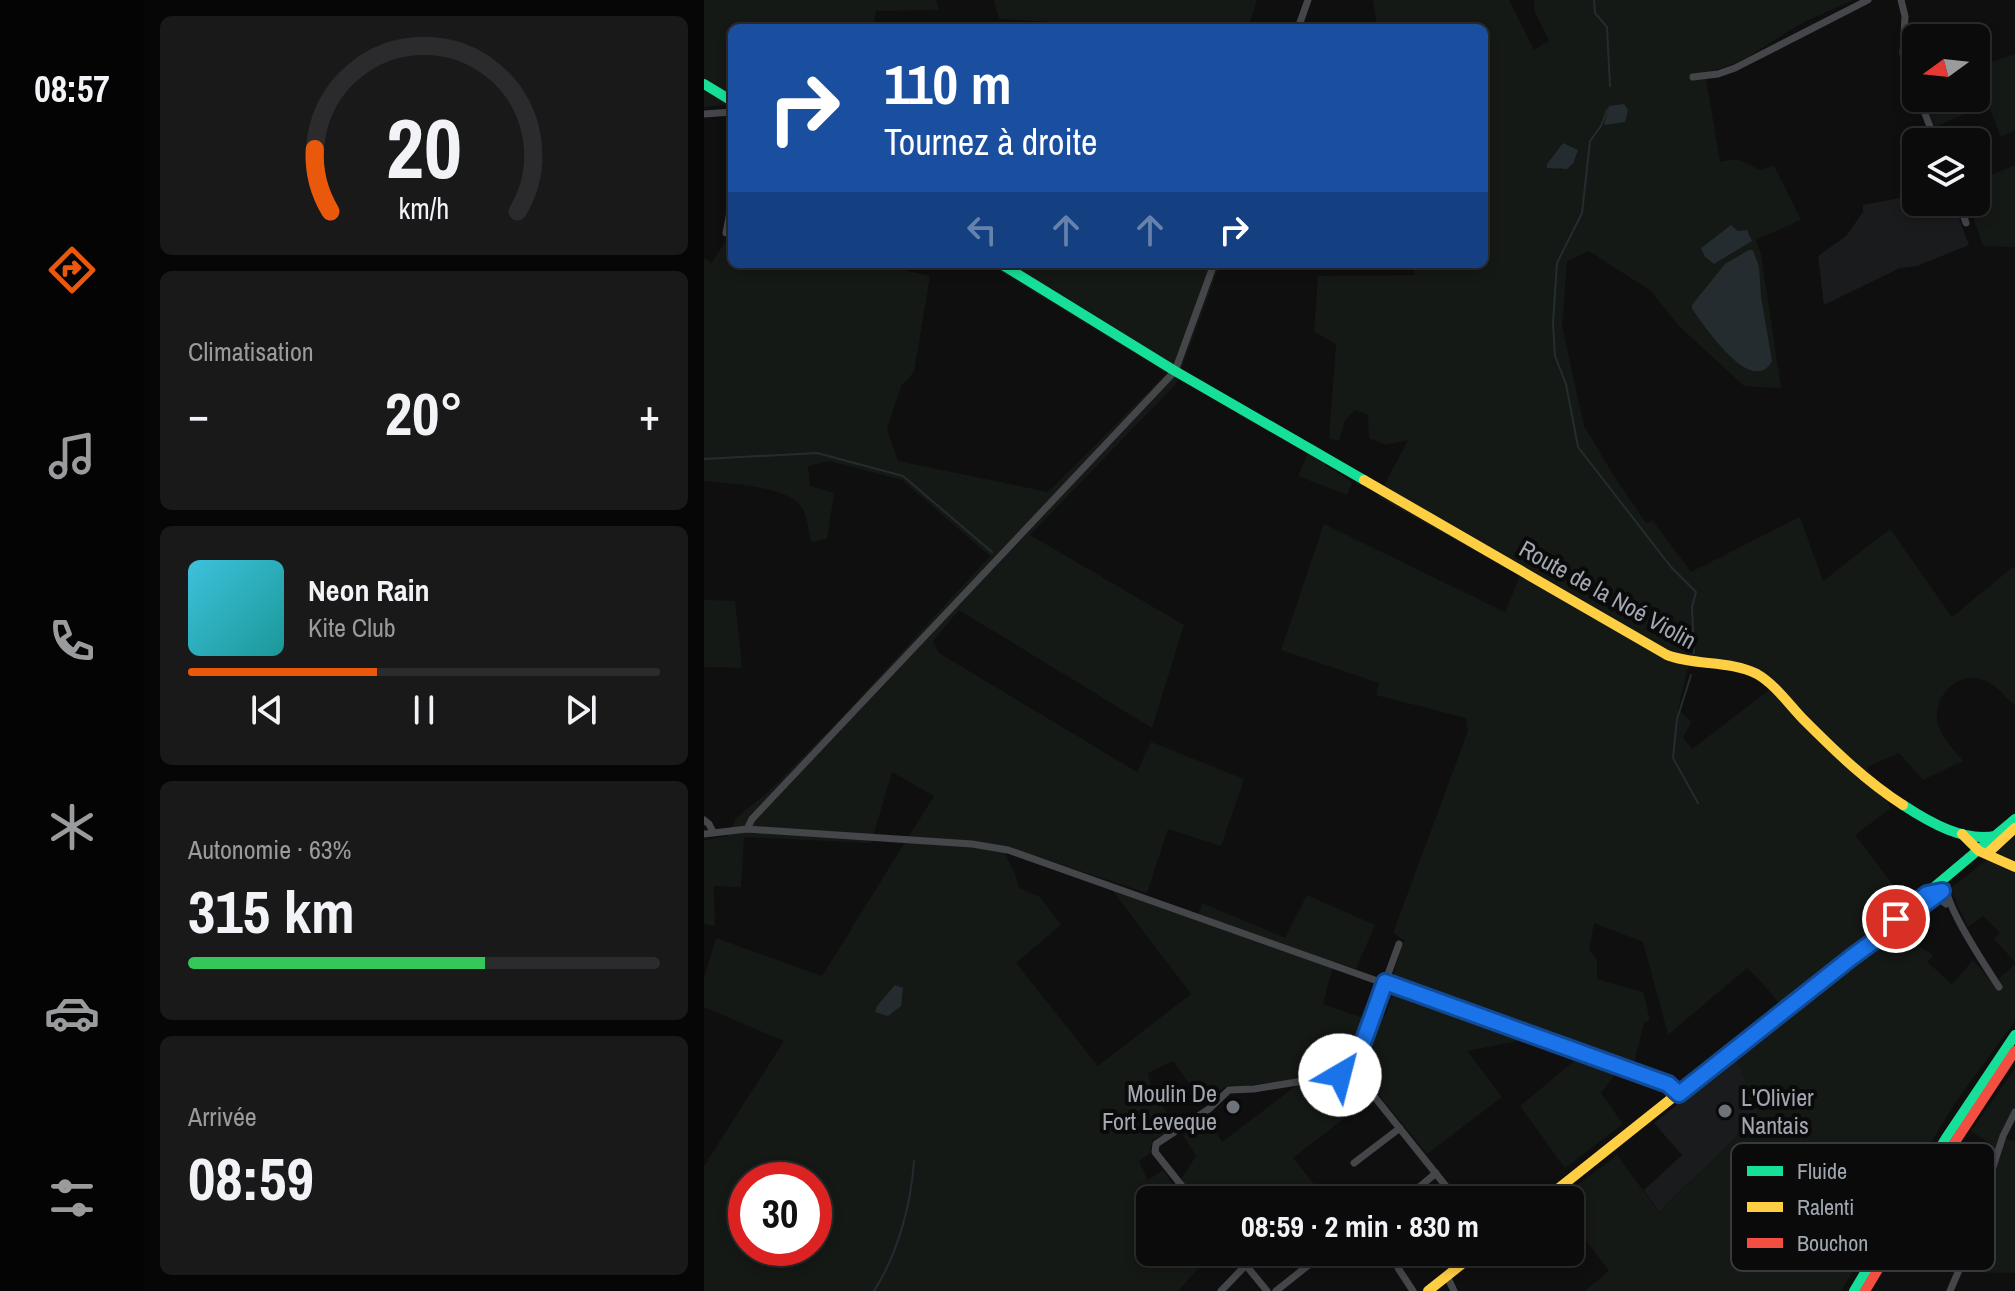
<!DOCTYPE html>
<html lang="fr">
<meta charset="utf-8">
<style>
:root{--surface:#0b0b0c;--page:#19191a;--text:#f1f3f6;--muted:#9a9b9d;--line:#2b2b2d;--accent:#ea580c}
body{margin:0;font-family:"Archivo Narrow",sans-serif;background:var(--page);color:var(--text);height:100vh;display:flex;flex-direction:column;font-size:30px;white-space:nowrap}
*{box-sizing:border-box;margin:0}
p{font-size:26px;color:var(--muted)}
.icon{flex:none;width:44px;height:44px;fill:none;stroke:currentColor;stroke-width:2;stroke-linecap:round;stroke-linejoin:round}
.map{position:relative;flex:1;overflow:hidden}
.side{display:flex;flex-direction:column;gap:16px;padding:16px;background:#060607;width:560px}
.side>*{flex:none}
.banner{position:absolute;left:24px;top:24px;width:760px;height:244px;border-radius:12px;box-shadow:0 4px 12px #0003,0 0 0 2px var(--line);background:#1a4fa0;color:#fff;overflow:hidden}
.needle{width:52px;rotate:255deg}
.fabs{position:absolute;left:1198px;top:24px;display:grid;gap:16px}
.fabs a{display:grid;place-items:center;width:88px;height:88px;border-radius:12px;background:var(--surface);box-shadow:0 4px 12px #0003,0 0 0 2px var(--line);font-size:40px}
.speed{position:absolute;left:24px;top:1162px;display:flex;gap:16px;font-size:40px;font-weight:700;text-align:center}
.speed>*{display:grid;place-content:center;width:104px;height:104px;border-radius:50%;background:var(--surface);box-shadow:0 4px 12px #0003,0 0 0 2px var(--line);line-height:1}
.speed .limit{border:12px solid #d22;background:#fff;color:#111}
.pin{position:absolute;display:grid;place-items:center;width:68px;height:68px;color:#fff;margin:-34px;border:4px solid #fff;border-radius:50%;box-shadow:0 2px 8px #0007}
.me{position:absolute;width:88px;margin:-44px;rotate:37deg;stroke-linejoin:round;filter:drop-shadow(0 0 6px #0008)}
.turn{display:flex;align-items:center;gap:28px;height:168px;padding:0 24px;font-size:36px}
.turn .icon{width:104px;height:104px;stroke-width:2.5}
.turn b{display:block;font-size:56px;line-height:68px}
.lanes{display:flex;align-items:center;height:76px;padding:0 24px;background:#0003;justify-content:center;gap:40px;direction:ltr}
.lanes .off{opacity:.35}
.big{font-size:60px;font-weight:800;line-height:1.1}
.side .widget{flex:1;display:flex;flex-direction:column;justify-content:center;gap:12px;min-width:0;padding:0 28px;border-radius:12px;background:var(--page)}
.side .dial{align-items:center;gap:0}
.dial svg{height:208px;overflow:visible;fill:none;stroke:var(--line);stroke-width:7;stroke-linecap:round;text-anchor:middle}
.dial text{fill:var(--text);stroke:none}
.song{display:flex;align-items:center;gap:24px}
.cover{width:96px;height:96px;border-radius:12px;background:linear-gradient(135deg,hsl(190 70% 55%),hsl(180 70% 35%))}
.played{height:8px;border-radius:4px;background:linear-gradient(90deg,var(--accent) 40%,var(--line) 40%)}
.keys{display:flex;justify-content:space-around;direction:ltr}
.heat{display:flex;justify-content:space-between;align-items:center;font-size:44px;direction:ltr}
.charge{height:12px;border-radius:6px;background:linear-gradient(90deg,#34c759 63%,var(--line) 0)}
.trip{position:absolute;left:432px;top:1186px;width:448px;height:80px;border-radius:12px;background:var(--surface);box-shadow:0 4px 12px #0003,0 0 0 2px var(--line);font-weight:800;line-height:80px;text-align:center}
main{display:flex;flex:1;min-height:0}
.dock{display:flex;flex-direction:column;width:144px;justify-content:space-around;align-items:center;background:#040405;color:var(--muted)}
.dock .icon{width:56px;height:56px}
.dock .on{color:var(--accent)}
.dock b{font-size:36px;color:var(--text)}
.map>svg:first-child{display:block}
.built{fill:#1a1b1c}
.green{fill:#151915;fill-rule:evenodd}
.water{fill:#252c30}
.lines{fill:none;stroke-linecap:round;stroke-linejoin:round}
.stream{stroke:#252c30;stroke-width:2}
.street{stroke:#444649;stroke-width:7}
.fast{stroke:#16e098;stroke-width:10}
.slow{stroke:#ffcf43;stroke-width:10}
.jam{stroke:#f24e42;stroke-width:10}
.route-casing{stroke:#114b97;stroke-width:20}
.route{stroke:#1a73e8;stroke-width:14}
.poi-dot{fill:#6e7279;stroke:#0a0a0b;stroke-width:3}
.labels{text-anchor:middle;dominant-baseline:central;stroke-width:8;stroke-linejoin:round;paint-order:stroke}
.street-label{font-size:24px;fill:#a1a8b1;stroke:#0a0a0b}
.poi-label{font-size:24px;fill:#a1a8b1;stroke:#0a0a0b;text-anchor:end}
.key{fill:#0a0a0b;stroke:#37393d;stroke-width:2}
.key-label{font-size:22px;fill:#a1a8b1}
</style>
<main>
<nav class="dock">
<b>08:57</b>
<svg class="icon on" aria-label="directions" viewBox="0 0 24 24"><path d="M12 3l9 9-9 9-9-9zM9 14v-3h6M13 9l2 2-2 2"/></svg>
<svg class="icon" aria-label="music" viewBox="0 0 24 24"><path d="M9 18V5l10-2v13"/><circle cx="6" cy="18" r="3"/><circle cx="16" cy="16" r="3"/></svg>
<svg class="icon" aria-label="phone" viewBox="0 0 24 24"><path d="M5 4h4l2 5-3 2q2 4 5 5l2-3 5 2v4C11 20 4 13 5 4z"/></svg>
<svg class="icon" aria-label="climate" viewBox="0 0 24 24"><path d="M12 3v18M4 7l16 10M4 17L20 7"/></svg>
<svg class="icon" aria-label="car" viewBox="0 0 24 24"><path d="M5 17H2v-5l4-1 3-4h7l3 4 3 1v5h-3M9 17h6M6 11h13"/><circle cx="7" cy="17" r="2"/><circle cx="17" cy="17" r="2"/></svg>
<svg class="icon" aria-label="filters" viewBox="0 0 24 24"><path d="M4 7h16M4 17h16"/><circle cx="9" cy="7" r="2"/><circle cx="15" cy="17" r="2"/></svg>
</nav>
<section class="side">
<div class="widget dial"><svg viewBox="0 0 100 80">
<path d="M14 69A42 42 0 1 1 86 69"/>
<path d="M14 69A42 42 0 0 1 8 45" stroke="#ea580c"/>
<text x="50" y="56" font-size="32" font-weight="700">20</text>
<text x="50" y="72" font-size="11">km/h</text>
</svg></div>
<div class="widget"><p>Climatisation</p>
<div class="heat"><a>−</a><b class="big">20°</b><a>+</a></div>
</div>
<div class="widget">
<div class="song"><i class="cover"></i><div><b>Neon Rain</b><p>Kite Club</p></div></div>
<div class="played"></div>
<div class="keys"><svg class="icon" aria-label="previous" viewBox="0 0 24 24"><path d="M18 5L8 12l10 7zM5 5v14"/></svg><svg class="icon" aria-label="pause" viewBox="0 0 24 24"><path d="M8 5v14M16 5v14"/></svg><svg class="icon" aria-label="next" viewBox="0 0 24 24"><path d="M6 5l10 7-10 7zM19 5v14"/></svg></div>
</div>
<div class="widget"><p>Autonomie · 63%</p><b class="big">315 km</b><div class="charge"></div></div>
<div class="widget"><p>Arrivée</p><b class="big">08:59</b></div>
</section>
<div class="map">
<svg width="1311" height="1291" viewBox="0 0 1311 1291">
<rect width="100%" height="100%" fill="#0f0f10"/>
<path class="built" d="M 1212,195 L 1212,202 L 1249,202 L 1265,245 L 1213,266 L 1196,268 L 1120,305 L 1114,256 L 1142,236 L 1159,212 L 1159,205 Z
M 1032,1057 L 1055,1115 L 955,1212 L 940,1190 L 978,1155 L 950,1123 Z"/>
<path class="green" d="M 0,0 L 232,0 L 235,10 L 172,11 L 169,28 L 28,28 L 28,104 L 0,107 Z
M 290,0 L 553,0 L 544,28 L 451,28 L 295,19 Z
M 669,0 L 805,0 L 830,50 L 845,41 L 831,13 L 830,0 L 1149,0 C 1130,9 1109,17 1091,27 C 1063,44 1034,68 1001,72 L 1016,162 L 1033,159 L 1056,170 L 1070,166 L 1097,220 L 1052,240 L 1057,254 L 1077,388 L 1040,386 L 974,325 L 947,291 L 885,251 L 863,261 L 858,326 L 880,426 L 912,479 L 942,523 L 949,521 L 987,572 L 1096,517 L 1119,581 L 1186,529 L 1248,617 L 1309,567 L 1311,569 L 1311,706 C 1300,696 1292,683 1277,679 C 1251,671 1227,700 1234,725 C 1238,738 1251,751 1259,761 L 1219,780 L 1195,753 L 1163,767 L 1187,808 L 1151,835 L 1202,902 L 1187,913 L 1204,939 L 1229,955 L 1223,962 L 1248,984 L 1269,960 L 1289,984 L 1311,964 L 1311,1021 L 1251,1103 L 1137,1291 L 881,1291 L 905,1271 L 866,1220 L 866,1200 L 854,1200 L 913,1155 L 955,1212 L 1054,1115 L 1032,1057 L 1083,1014 L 1062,987 L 1043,968 L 964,1035 L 939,942 L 890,923 L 885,950 L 893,959 L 893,979 L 939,992 L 946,1020 L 940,1023 L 929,1067 L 919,1064 L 897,1093 L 919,1124 L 861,1168 L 816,1106 L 882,1051 L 840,1036 L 763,1051 L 798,1097 L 723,1154 L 673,1093 L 589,1158 L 613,1188 L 597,1200 L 446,1200 L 446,1252 L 509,1252 L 474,1291 L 0,1291 L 0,1166 L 80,1041 L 0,1007 L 0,978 L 12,938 L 118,976 L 230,796 L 188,772 L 167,843 L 40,837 L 37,887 L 10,886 L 11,926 L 0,924 L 0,840 L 24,836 L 32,818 L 64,792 L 139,716 L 286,556 L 198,480 L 125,461 L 104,466 L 106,486 L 130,493 L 123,539 L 107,542 C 105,531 103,514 97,506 C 81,485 25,484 0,481 L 0,258 L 8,263 L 27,232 L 28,264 L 172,264 L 226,276 L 210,372 L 197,386 L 183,429 L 194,461 L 344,492 L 463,373 L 284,264 L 516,264 L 472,384 L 326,535 L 480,625 L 448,728 L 255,610 L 229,641 L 235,653 L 433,772 L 447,742 L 540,779 L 517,846 L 464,829 L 443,893 L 301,846 C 302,864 313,870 314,887 L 336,897 L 357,925 L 312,963 L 394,1066 L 487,994 L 408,890 L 493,920 L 498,903 L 581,938 L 603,895 L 671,925 L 652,969 L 630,962 L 619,1004 L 662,1019 L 681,1016 L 693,983 L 688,980 L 700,940 L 689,933 L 764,731 L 762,718 L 672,695 L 675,683 L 577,650 L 620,524 L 801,612 L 816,576 L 674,497 L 704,440 L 682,445 L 665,438 L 664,415 L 651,410 L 641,420 L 635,441 L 625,438 L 632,344 L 610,332 L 614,276 L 711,275 L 709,264 L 780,264 L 780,28 L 673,28 ZM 859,143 L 873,153 L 868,166 L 856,170 L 843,164 ZM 1027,225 L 1034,231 L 1041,230 L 1044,243 L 1010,264 L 1001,257 L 999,246 ZM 986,659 C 1023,664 1043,657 1072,685 L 988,749 L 979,738 L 987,722 L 974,709 ZM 469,1061 L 497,1100 L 526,1085 L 536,1087 L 590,1079 L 593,1085 L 518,1142 L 503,1116 L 479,1135 L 492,1156 L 478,1178 L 469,1184 L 459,1170 L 444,1180 L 435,1161 L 446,1153 L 448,1140 L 474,1128 L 449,1093 L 444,1073 ZM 42,1180 L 110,1180 L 110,1248 L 42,1248 Z
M 1311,54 L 1311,130 L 1297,137 L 1284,104 L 1231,127 L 1219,98 L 1272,98 L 1272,67 Z
M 1311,165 L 1311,247 L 1279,246 L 1264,202 L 1272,202 L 1272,181 Z
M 608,443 L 624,453 L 621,465 L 648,482 L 643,495 L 594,476 Z
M 0,600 L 31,601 L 38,668 L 0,667 Z
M 1311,837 L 1311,962 L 1290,939 L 1296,933 L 1279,916 L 1264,927 L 1246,889 Z
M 1311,1068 L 1311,1106 L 1297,1131 L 1305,1140 L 1311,1141 L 1311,1273 L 1260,1272 L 1247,1267 L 1287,1144 L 1267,1131 Z"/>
<path class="water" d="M 920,104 L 924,110 L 921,122 L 900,125 L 905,106 Z
M 859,143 L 874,150 L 869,164 L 863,169 L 843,168 L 843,164 Z
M 1027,225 L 1034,231 L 1043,230 L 1048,241 L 1010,264 L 1001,257 L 997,248 Z
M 1045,250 L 1049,250 L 1055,267 L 1057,297 L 1068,361 C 1048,398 1000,325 988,309 L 988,305 L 1021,264 Z
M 191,985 L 199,988 L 197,1006 L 184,1016 L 171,1012 L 173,1006 Z"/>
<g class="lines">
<path class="stream" d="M 890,0 L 891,13 L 903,27 L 906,86
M 903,110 L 897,126 L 886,141 L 878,213 L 853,263 L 849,323 L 851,356 L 862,384 L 874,447 L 967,567 L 992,592 L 988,607 L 990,653
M 0,459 L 113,453 L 199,476 L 288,552
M 987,675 L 973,719 L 969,758 L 994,803
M 170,1291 C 194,1253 207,1205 210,1161"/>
<path class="street" d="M 1197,0 L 1201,16 L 1199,54 L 1212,89
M 594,28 L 604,0
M 989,77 L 1014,74 L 1031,68 L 1164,0
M 1215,98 L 1232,142
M 0,114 L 28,112
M 1255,202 L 1262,223
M 22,233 L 28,201
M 0,820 L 5,824 L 9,832
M 43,829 L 48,819 L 471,371 L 510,264
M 0,834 L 43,829 L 268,844 L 304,850 L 964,1084 L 975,1094
M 1243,886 C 1239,903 1284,970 1295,987
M 1227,899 L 1234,898 L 1242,904
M 695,944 L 649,1070 L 753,1200
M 650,1163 L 696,1128
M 489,1200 L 451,1152 L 452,1144 L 505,1109 L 525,1090 L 550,1089 L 636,1075 L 649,1070
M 700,1200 L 732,1173
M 531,1252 L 563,1291
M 699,1252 L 694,1268 L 709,1291
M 743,1276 L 750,1291
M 517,1291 L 542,1265
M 572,1291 L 621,1252
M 1246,1291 L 1258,1263 L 1299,1136 L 1311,1112"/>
<path class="fast" d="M 0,84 L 28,101
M 297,264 L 471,371 L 660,480
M 1199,805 C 1225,822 1262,844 1294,835
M 1179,930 L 1311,819
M 1150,1291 L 1242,1138 L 1311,1035"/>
<path class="slow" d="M 660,480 L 963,655 C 991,666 1026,660 1053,674 C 1072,685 1086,706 1101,721 C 1132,752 1163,782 1199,805
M 1258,834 L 1275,851 L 1311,867
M 1286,851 L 1311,828
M 840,1200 L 1179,930
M 724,1291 L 773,1252"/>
<path class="jam" d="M 1161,1291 L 1247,1148 L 1311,1051"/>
</g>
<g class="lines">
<defs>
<path id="route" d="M 636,1075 L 649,1070 L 681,982 L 964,1084 L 975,1094 L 1148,957 L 1238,891 L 1223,894 L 1192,919"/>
</defs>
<use href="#route" class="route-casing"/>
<use href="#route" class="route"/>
</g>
<g class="poi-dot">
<circle cx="529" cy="1107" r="8"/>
<circle cx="1021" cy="1111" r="8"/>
</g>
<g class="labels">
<g class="street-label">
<text transform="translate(904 594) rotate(29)">Route de la Noé Violin</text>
</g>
<g class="poi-label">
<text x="513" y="1093">Moulin De<tspan x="513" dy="28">Fort Leveque</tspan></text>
<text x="1037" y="1097" text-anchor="start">L'Olivier<tspan x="1037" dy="28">Nantais</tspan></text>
</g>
</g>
<rect x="1027" y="1143" width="264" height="128" rx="12" class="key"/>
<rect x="1043" y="1166" width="36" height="10" fill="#16e098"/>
<rect x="1043" y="1202" width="36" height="10" fill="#ffcf43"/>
<rect x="1043" y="1238" width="36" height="10" fill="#f24e42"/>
<g class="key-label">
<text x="1093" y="1179">Fluide</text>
<text x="1093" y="1215">Ralenti</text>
<text x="1093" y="1251">Bouchon</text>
</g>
</svg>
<div class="fabs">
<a><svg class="needle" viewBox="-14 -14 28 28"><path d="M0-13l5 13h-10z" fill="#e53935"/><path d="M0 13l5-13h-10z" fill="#9a9b9d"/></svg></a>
<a><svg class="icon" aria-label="layers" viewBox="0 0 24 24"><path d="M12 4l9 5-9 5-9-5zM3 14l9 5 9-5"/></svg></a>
</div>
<div class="speed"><div class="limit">30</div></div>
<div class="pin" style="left:1192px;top:919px;background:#d93025"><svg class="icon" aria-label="arrive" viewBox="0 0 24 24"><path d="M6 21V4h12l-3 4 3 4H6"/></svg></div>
<svg class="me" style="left:636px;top:1075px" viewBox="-20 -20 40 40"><circle r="19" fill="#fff"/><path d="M0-13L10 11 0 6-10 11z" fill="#1a73e8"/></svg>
<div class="trip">08:59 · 2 min · 830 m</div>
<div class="banner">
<div class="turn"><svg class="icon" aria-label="right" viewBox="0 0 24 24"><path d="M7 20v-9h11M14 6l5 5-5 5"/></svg><div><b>110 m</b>Tournez à droite</div></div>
<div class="lanes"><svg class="icon off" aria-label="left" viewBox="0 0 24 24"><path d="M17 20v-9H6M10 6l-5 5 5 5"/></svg><svg class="icon off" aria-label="ahead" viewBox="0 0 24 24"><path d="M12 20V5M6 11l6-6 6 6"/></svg><svg class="icon off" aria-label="ahead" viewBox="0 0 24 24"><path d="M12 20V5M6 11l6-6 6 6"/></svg><svg class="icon" aria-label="right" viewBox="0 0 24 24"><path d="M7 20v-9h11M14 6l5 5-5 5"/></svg></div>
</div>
</div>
</main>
